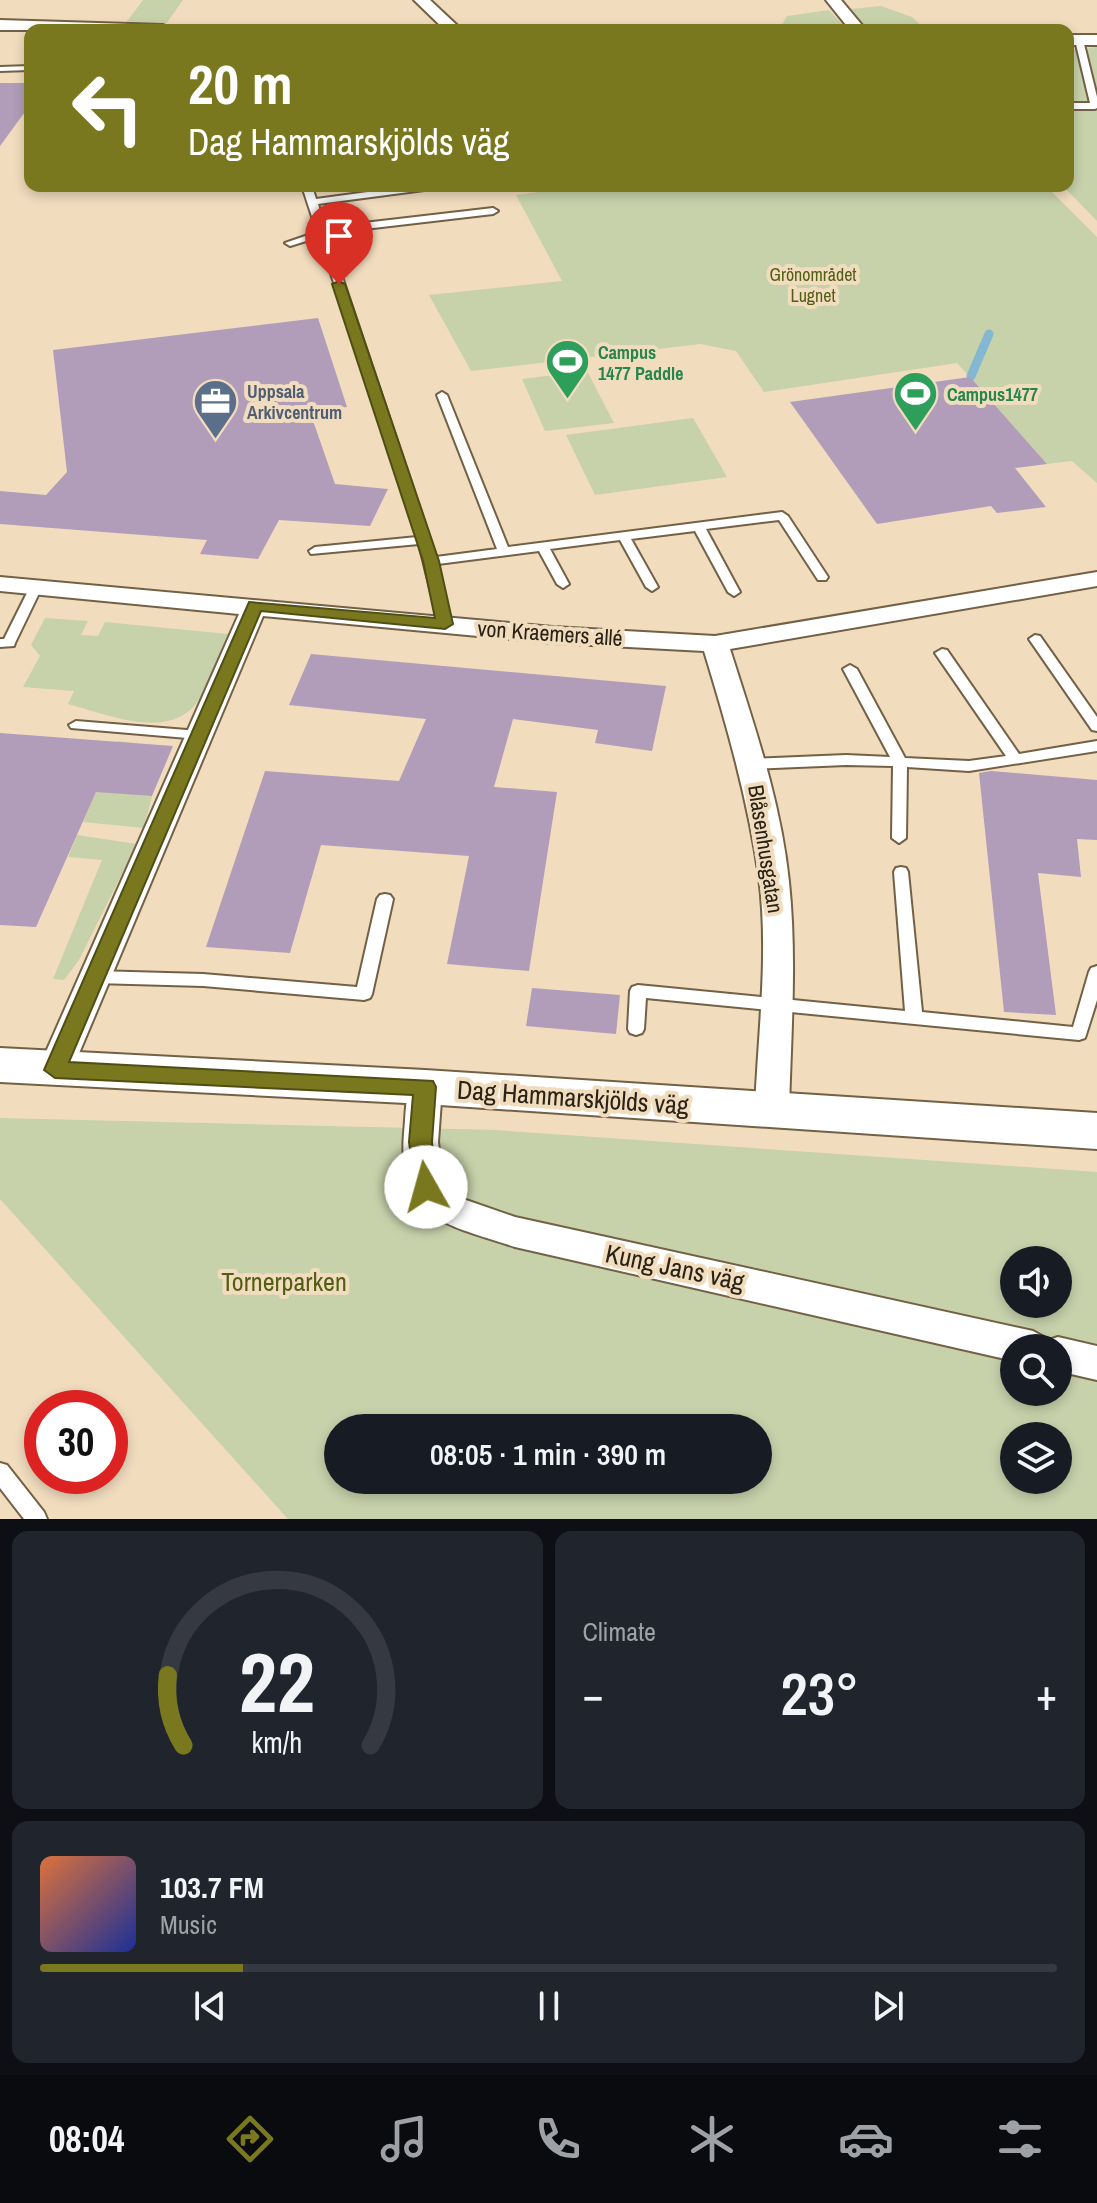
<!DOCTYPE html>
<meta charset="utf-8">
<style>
:root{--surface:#171b24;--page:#20242c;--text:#f1f3f6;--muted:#9ea1a6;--line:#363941;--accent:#7a781e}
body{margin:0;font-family:"Archivo Narrow",sans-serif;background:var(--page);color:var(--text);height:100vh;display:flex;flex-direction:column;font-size:30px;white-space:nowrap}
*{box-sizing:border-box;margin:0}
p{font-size:26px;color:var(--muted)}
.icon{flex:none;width:44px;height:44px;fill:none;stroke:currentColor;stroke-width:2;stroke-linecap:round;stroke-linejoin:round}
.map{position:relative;height:1519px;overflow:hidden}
.details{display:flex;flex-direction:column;gap:12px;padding:12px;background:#0d0f14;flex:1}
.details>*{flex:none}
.guide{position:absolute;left:24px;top:24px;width:1050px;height:168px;border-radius:16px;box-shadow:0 4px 12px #0003;background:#7a781e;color:#fff;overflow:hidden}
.fabs{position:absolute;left:1000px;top:1246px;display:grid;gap:16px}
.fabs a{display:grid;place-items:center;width:72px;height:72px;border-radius:50%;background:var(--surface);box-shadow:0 4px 12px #0003;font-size:40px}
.speed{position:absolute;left:24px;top:1390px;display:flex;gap:16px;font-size:40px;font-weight:700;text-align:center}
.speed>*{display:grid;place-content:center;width:104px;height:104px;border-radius:50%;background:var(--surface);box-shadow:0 4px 12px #0003;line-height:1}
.speed .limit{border:12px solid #d22;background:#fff;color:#111}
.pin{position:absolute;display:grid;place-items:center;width:68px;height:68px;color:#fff;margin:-82px -34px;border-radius:50% 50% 50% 0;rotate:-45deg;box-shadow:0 0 8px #0007}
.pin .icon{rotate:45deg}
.me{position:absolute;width:88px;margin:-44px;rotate:353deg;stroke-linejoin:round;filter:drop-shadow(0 0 6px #0008)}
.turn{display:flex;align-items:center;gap:28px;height:168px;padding:0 32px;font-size:36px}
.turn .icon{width:104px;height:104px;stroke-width:2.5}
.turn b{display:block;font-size:56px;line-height:68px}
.big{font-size:60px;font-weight:600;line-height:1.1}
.details .card{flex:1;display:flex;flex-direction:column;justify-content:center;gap:12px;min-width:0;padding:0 28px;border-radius:16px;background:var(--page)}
.details .dial{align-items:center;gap:0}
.dial svg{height:208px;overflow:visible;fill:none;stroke:var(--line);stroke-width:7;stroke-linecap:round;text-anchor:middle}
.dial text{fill:var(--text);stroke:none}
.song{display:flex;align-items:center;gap:24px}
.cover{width:96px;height:96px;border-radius:12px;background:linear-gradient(135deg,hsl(20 70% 55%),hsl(230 70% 35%))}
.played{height:8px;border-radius:4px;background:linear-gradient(90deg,var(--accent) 20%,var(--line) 20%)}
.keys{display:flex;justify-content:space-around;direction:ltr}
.heat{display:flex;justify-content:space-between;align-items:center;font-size:44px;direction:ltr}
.details .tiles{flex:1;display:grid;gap:12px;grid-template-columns:1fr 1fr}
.card:last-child{grid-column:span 2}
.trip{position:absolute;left:324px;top:1414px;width:448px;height:80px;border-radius:40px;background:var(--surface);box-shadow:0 4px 12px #0003;font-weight:600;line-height:80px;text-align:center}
.menu{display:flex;height:128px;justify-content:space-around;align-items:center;background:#090b0e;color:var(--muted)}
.menu .icon{width:56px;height:56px}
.menu .current{color:var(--accent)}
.menu b{font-size:36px;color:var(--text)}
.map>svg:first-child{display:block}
.green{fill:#c7d1aa;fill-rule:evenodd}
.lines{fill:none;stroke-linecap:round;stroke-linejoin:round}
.stream{stroke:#84b7d1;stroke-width:9}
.building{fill:#b19dba}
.service-casing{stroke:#736146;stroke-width:4}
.minor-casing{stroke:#736146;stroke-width:4}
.tertiary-casing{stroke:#736146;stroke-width:4}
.service{fill:#fff;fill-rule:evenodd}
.minor{fill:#fff;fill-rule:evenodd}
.tertiary{fill:#fff;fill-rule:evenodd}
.route{fill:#7a781e;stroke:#4f4e14;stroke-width:2}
.labels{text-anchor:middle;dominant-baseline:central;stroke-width:8;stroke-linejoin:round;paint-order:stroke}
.far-park-label{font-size:18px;fill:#515e15;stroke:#f1dcbe}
.far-leisure-label{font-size:18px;font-weight:bold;fill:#27864d;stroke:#f1dcbe;text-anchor:start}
.far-service-label{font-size:18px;font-weight:bold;fill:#4e5e75;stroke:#f1dcbe;text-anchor:start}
.street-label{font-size:22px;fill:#292216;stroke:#f1dcbe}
.near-street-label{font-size:26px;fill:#292216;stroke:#f1dcbe}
.near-park-label{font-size:26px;fill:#515e15;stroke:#f1dcbe}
</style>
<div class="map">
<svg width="1097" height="1519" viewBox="0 0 1097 1519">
<rect width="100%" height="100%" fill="#f1dcbe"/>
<path class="green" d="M 143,0 L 183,0 L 166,24 L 125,24 Z
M 881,6 L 912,17 L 926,30 L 868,30 L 851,9 Z
M 829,10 L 842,24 L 842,30 L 779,30 L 787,16 Z
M 1097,46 L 1097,221 L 1063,186 L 1068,186 L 1068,48 L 1081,51 Z
M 585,186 L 1046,186 L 1097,237 L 1097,483 L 1072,461 L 1047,464 L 957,363 L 764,392 L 736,351 L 700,344 L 471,371 L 429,295 L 562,281 L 516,195 Z
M 587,371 L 614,423 L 545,431 L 522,379 Z
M 693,418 L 727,477 L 595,495 L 566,435 Z
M 45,618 L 88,621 L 81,635 L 98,636 L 105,622 L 228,634 C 219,655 212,679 200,698 C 172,743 110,715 68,704 L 74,691 L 23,687 L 40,656 L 31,645 Z
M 118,741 L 140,744 L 118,793 L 152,796 L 144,828 L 83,822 Z
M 77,835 L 137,844 L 79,960 L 64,980 L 53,979 L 102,860 L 68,857 Z
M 0,1118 L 495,1130 L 1097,1172 L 1097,1519 L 288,1519 L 0,1199 ZM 1014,1260 L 1058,1260 L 1058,1304 L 1014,1304 ZM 1014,1348 L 1058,1348 L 1058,1392 L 1014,1392 ZM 338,1428 L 758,1428 L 758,1480 L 338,1480 ZM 1014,1436 L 1058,1436 L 1058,1480 L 1014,1480 Z"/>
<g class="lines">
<path class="stream" d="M 971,376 L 989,334"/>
</g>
<path class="building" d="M 0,83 L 30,83 L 30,105 L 0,146 Z
M 318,318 L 347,407 L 310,412 L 335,484 L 388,489 L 370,526 L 279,520 L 258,559 L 200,554 L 207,540 L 0,524 L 0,491 L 46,495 L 67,472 L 53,350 Z
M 970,377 L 1047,464 L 1015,468 L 1046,507 L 997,513 L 991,506 L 877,524 L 790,402 Z
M 311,654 L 666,686 L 652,751 L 595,743 L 598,730 L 513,719 L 494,787 L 557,792 L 529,971 L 447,964 L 469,856 L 321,845 L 290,953 L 206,947 L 265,771 L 399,781 L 426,719 L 289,705 Z
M 0,733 L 173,746 L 152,796 L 96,792 L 36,927 L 0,925 Z
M 991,771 L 1097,780 L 1097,840 L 1077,839 L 1081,877 L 1038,873 L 1056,1015 L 1004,1012 L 979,773 Z
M 532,988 L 620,995 L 616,1034 L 526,1026 Z"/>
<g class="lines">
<defs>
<path id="service" d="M 1079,38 L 1083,40 L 1097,97 L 1097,108 L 1095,109 L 1068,109 L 1068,103 L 1090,103 L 1075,40 Z
M 30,66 L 30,70 L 0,71 L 0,67 Z
M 302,186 L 312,186 L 316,199 L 412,186 L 437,186 L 432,189 L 318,204 L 326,229 L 338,226 L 493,208 L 498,211 L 493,214 L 339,232 L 328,235 L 436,557 L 497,549 L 437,395 L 442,392 L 447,395 L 508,547 L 782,512 L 788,516 L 828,577 L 826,580 L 818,580 L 779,520 L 706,529 L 740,592 L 734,596 L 728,592 L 695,531 L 631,539 L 658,587 L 652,591 L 646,587 L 620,540 L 550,549 L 569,584 L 563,588 L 557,584 L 539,551 L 438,564 L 451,624 L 445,628 L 439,624 L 419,544 L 311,554 L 309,551 L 315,547 L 417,537 L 319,237 L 290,246 L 285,243 L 317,232 Z
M 36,583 L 42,587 L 15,643 L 14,646 L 0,647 L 0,639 L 4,639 L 30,587 Z
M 1035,635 L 1040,636 L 1097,717 L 1097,731 L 1092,730 L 1029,639 Z
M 942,649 L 947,650 L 1019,754 L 1097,741 L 1097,751 L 969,771 L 907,767 L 906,838 L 899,843 L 892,838 L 893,766 L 846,765 L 752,769 L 745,764 L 752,759 L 846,755 L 890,757 L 843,669 L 850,665 L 857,669 L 905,758 L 969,761 L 1006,756 L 935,653 Z
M 76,721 L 199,731 L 206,735 L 199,739 L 71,728 L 69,725 Z
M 901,867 L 906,868 L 908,872 L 922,1012 L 1073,1027 L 1089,972 L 1091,968 L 1097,966 L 1097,1000 L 1085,1038 L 1079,1040 L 646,998 L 644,1029 L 642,1033 L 636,1035 L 630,1033 L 628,1029 L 630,991 L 632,987 L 638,985 L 905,1011 L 894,872 L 896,868 Z
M 385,894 L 390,895 L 393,899 L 372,994 L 370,998 L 364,1000 L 203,986 L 95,983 L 89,981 L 87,977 L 89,973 L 95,971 L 203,974 L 357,987 L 377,899 L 380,895 Z
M 0,1463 L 7,1465 L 44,1512 L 47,1519 L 24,1519 L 0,1488 Z"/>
<path id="minor" d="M 414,0 L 430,0 L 462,30 L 445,30 Z
M 826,0 L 841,0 L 866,30 L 850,30 Z
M 0,20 L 163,25 L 171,30 L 0,30 Z
M 1068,35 L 1097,35 L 1097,45 L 1068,45 Z
M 1097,572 L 1097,586 L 730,649 C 754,725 781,802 789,882 C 797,957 791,1034 789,1109 L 784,1119 L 772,1123 L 760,1119 L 755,1109 C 758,1033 769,953 759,877 C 748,800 727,726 704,651 L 553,643 L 263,616 L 72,1070 L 67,1079 L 55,1083 L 43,1079 L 38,1070 L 239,614 L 0,591 L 0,577 L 553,627 L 715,636 Z
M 425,1074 L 437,1078 L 442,1087 L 438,1142 L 443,1181 L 463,1199 L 515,1217 L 1033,1331 L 1049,1340 L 1058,1337 L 1097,1346 L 1097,1380 L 1058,1371 L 1058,1348 L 1014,1348 L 1014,1361 L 515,1247 C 447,1224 397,1220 404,1133 C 406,1114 405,1094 413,1078 Z"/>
<path id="tertiary" d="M 0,1048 L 425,1070 L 1097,1113 L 1097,1149 L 425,1104 L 0,1082 Z"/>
</defs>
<use href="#service" class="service-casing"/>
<use href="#minor" class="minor-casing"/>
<use href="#tertiary" class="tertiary-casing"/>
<use href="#service" class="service"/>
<use href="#minor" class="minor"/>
<use href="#tertiary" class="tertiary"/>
</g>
<path class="route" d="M 339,281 L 345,284 L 439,561 L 453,624 L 445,629 L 261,611 L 69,1062 L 433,1081 L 436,1087 L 432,1142 L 437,1187 L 434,1194 L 418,1194 L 415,1187 L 409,1142 L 413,1095 L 55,1078 L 44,1070 L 249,602 L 435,618 L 423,561 L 332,284 Z"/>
<defs>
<symbol id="stadium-pin" viewBox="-11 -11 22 30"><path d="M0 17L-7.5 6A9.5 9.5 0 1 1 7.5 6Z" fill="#2e9e5b" stroke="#f1dcbe"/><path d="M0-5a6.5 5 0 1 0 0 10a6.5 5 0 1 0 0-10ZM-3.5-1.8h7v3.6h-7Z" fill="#fff"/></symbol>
<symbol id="office-pin" viewBox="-11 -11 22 30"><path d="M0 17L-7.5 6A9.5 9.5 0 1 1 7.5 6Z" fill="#5c6f8a" stroke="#f1dcbe"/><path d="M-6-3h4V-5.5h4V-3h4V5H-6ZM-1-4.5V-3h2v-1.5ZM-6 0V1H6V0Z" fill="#fff"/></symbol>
</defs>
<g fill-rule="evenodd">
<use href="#stadium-pin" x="542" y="336" width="51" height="69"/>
<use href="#stadium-pin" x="890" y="368" width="51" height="69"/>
<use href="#office-pin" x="190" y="376" width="51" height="69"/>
</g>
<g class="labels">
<g class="far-park-label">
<text x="813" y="274">Grönområdet<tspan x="813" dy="21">Lugnet</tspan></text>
</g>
<g class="far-leisure-label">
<text x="598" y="352">Campus<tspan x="598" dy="21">1477 Paddle</tspan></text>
<text x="947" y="394">Campus1477</text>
</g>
<g class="far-service-label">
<text x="247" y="391">Uppsala<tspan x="247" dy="21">Arkivcentrum</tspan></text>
</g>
<g class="street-label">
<text transform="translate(550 633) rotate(4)">von Kraemers allé</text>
<text transform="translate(766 849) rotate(81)">Blåsenhusgatan</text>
</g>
<g class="near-street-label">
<text transform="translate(573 1097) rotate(4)">Dag Hammarskjölds väg</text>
<text transform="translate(675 1267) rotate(12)">Kung Jans väg</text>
</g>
<g class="near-park-label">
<text x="284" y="1281">Tornerparken</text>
</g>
</g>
</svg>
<div class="fabs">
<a><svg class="icon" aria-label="sound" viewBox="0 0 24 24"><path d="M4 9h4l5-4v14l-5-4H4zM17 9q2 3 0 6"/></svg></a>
<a><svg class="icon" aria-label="search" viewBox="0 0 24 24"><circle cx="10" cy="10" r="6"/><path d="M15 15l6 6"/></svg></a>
<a><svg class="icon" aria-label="layers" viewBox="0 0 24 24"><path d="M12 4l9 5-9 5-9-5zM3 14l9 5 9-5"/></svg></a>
</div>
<div class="speed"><div class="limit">30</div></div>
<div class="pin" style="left:339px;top:284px;background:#d93025"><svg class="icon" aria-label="arrive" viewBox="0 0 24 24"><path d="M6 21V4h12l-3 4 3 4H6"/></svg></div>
<svg class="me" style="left:426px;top:1187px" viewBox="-20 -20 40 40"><circle r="19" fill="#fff"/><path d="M0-13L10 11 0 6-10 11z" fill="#7a781e"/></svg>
<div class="trip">08:05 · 1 min · 390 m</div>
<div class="guide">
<div class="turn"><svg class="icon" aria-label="left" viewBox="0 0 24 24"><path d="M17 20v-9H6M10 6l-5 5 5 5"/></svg><div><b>20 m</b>Dag Hammarskjölds väg</div></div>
</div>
</div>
<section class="details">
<div class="tiles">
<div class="card dial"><svg viewBox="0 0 100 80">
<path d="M14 69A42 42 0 1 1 86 69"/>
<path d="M14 69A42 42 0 0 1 8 42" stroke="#7a781e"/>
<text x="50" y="56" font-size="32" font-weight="700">22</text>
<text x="50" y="72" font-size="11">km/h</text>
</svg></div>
<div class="card"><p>Climate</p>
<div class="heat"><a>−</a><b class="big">23°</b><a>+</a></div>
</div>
<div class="card">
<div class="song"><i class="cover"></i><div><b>103.7 FM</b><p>Music</p></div></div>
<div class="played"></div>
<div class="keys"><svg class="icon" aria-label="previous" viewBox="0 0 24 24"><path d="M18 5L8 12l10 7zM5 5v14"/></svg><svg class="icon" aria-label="pause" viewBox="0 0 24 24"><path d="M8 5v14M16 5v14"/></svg><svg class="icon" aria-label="next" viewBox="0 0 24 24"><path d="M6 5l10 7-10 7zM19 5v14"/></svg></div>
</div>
</div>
</section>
<nav class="menu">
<b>08:04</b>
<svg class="icon current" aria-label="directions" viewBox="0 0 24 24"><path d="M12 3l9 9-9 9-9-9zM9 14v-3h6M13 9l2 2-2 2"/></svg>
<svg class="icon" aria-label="music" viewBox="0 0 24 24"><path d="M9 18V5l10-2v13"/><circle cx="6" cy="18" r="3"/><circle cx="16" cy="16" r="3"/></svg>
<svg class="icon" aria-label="phone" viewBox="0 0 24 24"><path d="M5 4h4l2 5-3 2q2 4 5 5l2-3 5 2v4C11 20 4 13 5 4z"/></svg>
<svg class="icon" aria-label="climate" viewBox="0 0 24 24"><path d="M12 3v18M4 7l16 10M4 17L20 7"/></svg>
<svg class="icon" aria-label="car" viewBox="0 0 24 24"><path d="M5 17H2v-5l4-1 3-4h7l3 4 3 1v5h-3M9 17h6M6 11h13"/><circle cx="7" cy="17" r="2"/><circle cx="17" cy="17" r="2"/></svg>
<svg class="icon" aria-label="filters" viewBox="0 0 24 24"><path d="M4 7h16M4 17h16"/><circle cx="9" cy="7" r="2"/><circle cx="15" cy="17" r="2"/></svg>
</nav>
